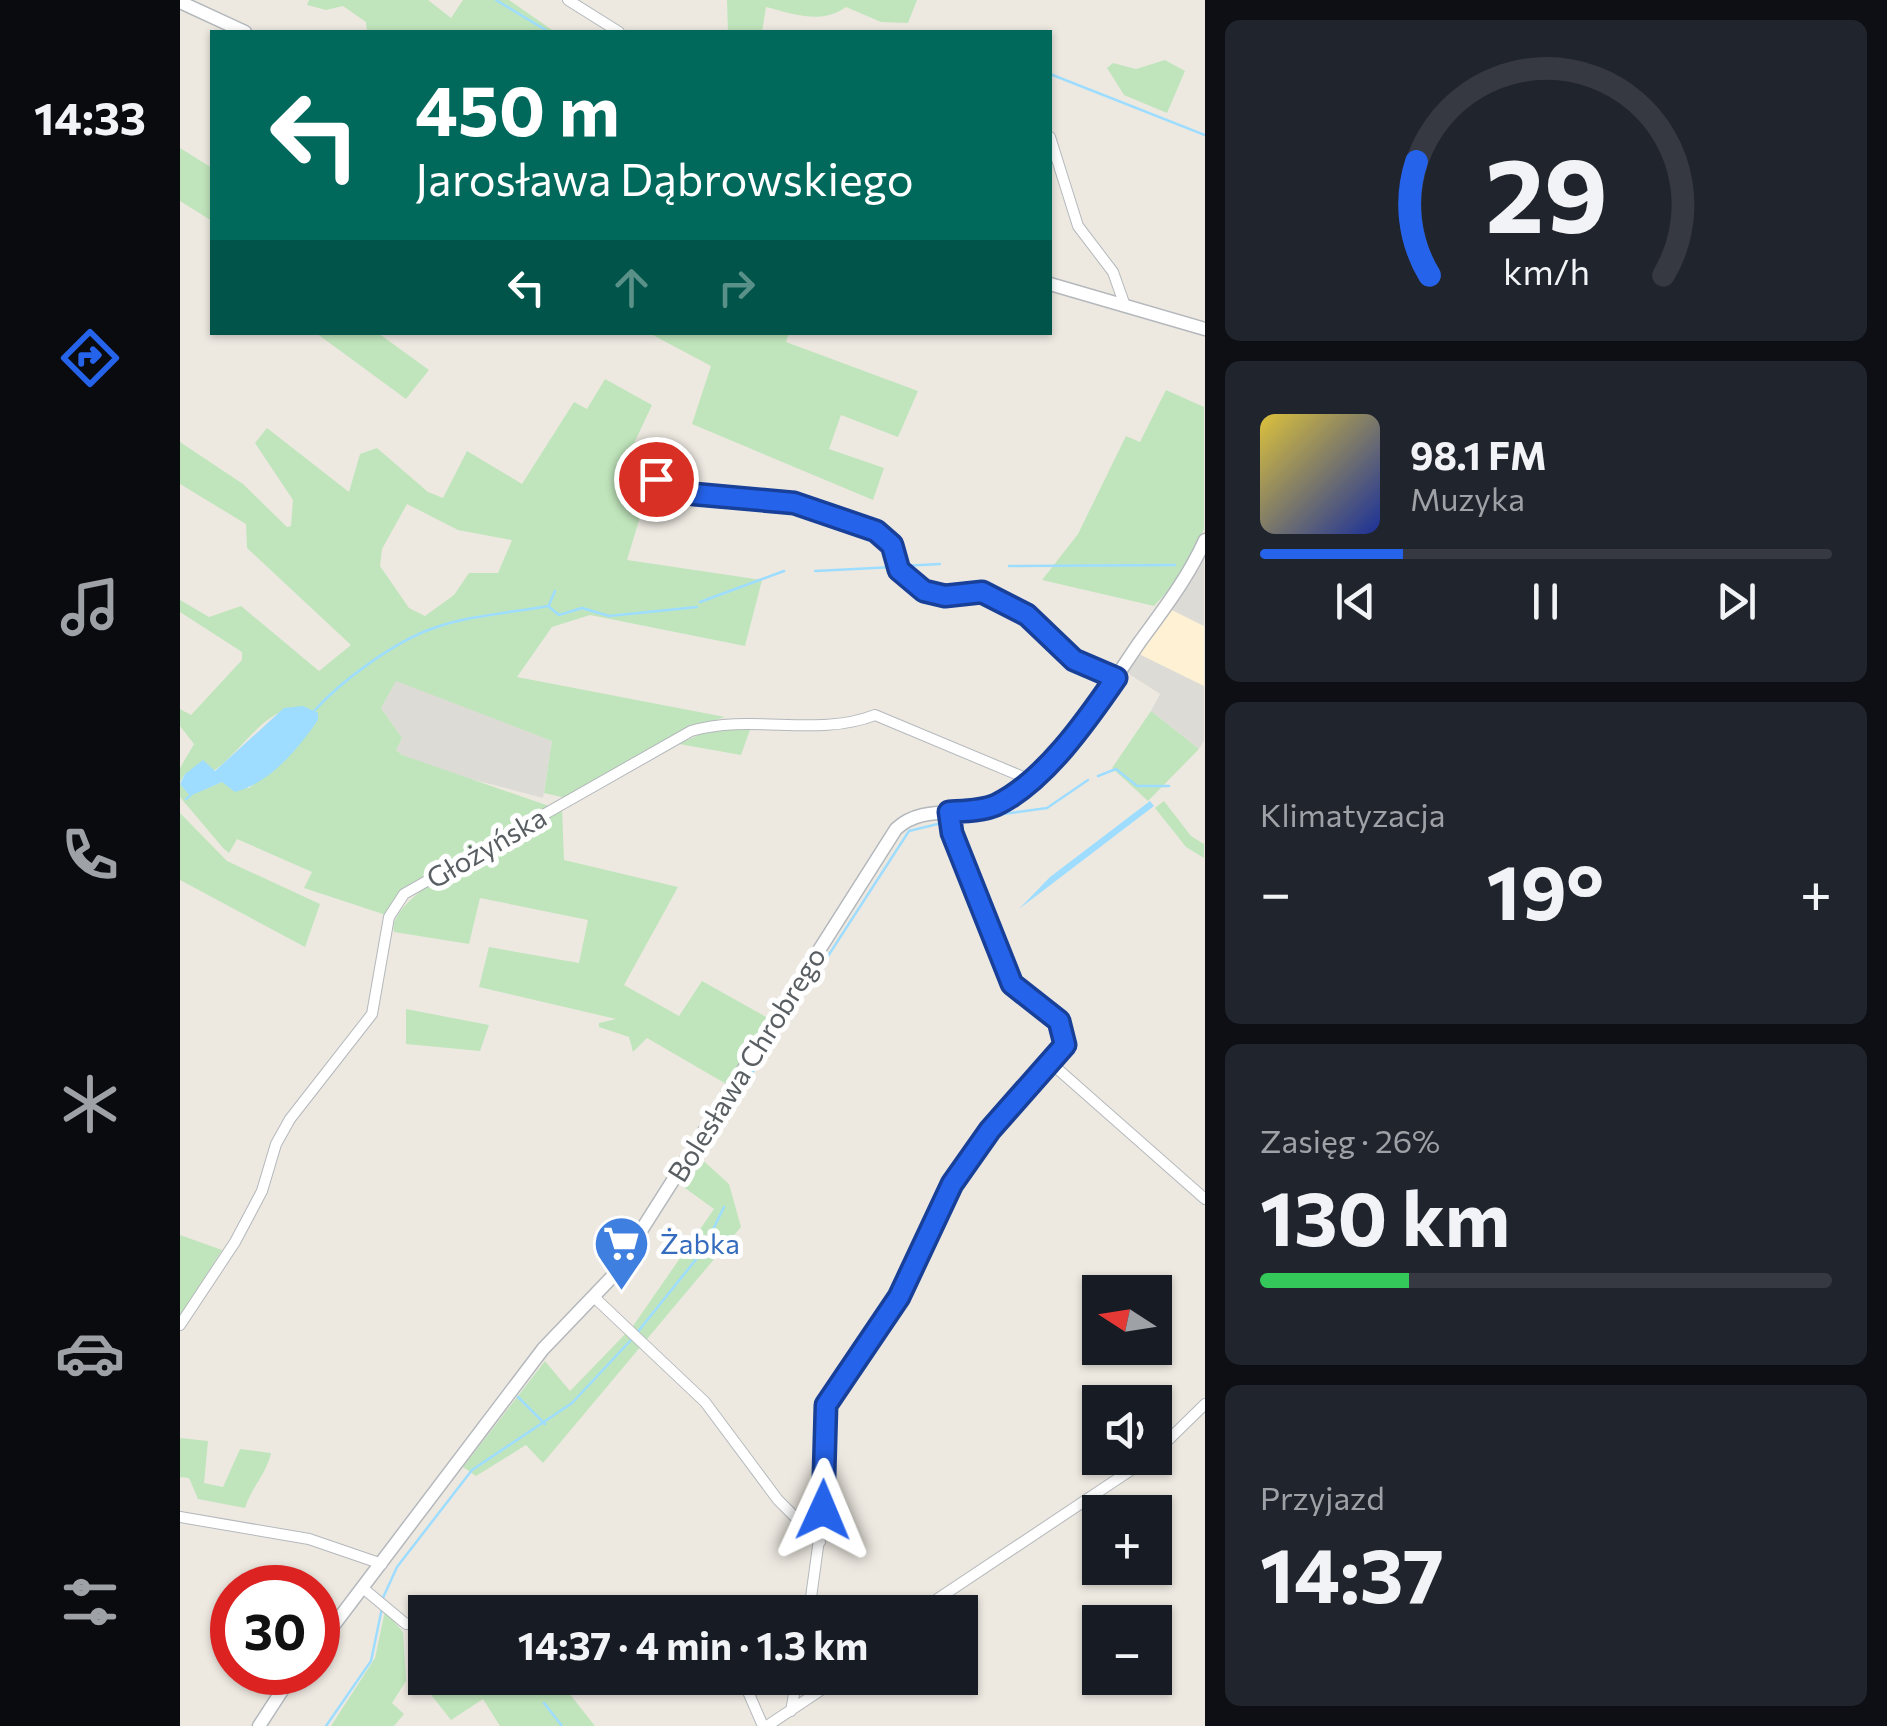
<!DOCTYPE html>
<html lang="pl">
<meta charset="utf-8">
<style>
:root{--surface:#171b24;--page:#20242c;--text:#f1f3f6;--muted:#9ea1a6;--line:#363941;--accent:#2563eb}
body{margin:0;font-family:Commissioner,sans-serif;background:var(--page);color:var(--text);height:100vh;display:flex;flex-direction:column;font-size:38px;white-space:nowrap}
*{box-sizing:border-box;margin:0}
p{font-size:32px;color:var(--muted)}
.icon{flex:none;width:55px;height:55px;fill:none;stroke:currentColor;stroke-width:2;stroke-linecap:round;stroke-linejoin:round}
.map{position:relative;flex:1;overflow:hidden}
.sheet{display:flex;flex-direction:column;gap:20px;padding:20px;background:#0d0f14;width:682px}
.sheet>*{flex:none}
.top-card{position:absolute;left:30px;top:30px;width:842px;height:305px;border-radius:0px;box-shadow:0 2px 8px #0004;background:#00695c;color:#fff;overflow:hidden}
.needle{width:65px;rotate:282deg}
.tools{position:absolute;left:902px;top:1275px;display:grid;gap:20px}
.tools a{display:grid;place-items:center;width:90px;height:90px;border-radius:0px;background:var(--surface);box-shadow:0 2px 8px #0004;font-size:50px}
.speed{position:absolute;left:30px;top:1565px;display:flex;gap:20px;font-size:50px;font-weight:700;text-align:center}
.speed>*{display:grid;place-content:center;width:130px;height:130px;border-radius:50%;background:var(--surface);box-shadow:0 2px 8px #0004;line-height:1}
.speed .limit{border:15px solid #d22;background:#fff;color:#111}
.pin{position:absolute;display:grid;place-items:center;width:85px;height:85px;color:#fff;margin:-42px;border:5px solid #fff;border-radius:50%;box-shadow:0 2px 10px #0007}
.me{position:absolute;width:110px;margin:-55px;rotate:1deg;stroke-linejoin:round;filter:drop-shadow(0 0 8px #0008)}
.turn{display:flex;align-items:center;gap:35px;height:210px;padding:0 40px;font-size:45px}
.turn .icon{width:130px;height:130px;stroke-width:2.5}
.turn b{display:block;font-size:70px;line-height:85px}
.lanes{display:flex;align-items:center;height:95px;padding:0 40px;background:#0003;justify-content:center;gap:50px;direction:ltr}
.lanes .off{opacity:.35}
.big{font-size:75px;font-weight:700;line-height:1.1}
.sheet .card{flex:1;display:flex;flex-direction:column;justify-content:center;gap:15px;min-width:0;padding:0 35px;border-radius:15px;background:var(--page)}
.sheet .dial{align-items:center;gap:0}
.dial svg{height:260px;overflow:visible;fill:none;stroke:var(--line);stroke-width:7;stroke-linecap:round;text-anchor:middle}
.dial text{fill:var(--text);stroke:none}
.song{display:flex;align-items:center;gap:30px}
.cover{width:120px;height:120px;border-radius:15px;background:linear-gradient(135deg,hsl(50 70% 55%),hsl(230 70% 35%))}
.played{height:10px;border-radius:5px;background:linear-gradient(90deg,var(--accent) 25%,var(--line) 25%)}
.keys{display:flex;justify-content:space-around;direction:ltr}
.heat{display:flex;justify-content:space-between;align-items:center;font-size:55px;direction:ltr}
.charge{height:15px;border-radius:8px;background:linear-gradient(90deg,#34c759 26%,var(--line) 0)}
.trip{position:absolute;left:228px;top:1595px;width:570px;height:100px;border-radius:0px;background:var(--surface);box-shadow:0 2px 8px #0004;font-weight:700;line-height:100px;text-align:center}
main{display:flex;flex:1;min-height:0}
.menu{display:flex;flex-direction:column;width:180px;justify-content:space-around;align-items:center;background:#090b0e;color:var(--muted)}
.menu .icon{width:70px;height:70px}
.menu .selected{color:var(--accent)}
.menu b{font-size:45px;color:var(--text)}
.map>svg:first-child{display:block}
.commercial{fill:#fef1d4}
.industrial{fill:#dddbd5}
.green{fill:#c0e5bc;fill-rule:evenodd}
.water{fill:#9eddff}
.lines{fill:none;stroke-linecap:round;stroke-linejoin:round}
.stream{stroke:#9eddff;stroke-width:2.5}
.minor-casing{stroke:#b4b8bc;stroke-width:12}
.tertiary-casing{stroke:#b4b8bc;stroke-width:15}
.minor{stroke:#fff;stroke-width:10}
.tertiary{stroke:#fff;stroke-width:12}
.route-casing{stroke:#184099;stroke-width:25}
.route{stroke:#2563eb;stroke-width:18}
.labels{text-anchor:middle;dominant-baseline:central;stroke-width:10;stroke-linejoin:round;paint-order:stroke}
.street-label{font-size:28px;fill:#595e62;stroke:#fff}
.shop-label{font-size:28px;fill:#366cbe;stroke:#fff;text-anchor:start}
</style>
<main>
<nav class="menu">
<b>14:33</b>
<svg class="icon selected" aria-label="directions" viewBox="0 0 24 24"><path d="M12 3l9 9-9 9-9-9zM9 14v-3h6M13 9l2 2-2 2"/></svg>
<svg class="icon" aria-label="music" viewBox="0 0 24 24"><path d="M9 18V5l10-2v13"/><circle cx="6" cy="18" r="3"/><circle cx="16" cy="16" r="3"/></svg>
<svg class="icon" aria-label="phone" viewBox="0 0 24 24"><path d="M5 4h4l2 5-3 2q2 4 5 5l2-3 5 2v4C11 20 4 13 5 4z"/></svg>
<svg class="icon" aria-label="climate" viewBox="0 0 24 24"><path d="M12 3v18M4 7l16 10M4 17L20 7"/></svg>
<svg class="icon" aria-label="car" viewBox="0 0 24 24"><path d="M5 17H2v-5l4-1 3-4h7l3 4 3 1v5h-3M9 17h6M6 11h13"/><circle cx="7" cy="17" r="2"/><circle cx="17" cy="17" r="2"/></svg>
<svg class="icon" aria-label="filters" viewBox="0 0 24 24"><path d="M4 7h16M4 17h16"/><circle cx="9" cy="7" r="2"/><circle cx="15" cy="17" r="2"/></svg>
</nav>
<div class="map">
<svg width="1025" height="1726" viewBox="0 0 1025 1726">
<rect width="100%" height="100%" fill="#ede9e1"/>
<path class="commercial" d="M 990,609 L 1024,626 L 1024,688 L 958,654 Z"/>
<path class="industrial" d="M 1024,550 L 1024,626 L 990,609 Z
M 959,654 L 1024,686 L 1024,741 L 1019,749 L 971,711 L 980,694 L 946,672 Z
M 216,680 L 372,741 L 363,798 L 249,768 L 222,755 L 216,750 L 222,738 L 201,708 Z"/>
<path class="green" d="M 129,0 L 248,0 L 271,18 L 283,0 L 329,0 L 375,32 L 187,32 L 186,22 L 163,6 L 146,10 L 127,5 Z
M 547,0 L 737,0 L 728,23 L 701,22 L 666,7 C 642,25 613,14 586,7 L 582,32 L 548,32 Z
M 985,60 L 1005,71 L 987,113 L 944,95 L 927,68 L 933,63 L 956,69 Z
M 0,148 L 32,168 L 32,221 L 0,201 Z
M 136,333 L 198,333 L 249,370 L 226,399 Z
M 469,333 L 609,333 L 606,342 L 738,391 L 718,437 L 661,415 L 649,449 L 704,468 L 693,500 L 512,424 L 531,366 Z
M 425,379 L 472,405 L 443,467 L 470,484 L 447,560 L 582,580 L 565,646 L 410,615 L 372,627 L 337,677 L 545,717 L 505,730 L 386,798 L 364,793 L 372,741 L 216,681 L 201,708 L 222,738 L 216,750 L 222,755 L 372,807 L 219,892 L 206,915 L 124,888 L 132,872 L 57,839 L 49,853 L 43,848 L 0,797 L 0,784 L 10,795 L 42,782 L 69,788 L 103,762 L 138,720 L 137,713 C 93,692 68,746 36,769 C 29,774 14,773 5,774 L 0,782 L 0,768 L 14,744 L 0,726 L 0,709 L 11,715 L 62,660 L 62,652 L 0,612 L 0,600 L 29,617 L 61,606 L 139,671 L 171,645 L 67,548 L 66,524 L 0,484 L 0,442 L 63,484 L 107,527 L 111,526 L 113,500 L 75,443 L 87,428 L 169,492 L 180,454 L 197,448 L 248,492 L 263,498 L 287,451 L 342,484 L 394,402 L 407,409 ZM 227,504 L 278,530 L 332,540 L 318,573 L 289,573 L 274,595 L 245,616 L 229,608 L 200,566 L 202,549 Z
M 986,390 L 1024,407 L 1024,529 L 999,579 L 974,606 L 862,580 L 898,534 L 946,436 L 960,442 Z
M 971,711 L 1019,749 L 968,801 L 932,768 Z
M 571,727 L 561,755 L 499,744 L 523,733 Z
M 984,801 L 1011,836 L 1024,844 L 1024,858 L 1006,847 L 975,808 Z
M 382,808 L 384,860 L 498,887 L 444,985 L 499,1016 L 522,981 L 588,1018 L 548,1085 L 467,1038 L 453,1052 L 449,1037 L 419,1027 L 419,1023 L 436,1019 L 299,987 L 309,947 L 399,963 L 408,920 L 300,898 L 289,944 L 214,932 C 205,893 349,827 382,808 Z
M 0,813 L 47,861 L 140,904 L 125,947 L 0,880 Z
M 226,1009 L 309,1025 L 300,1051 L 226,1044 Z
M 516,1154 L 549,1184 L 561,1227 L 363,1463 L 346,1445 L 296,1476 L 283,1467 L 365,1361 L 390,1391 L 453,1326 L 534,1209 L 498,1183 Z
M 0,1235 L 42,1250 L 0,1316 Z
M 0,1438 L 28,1441 L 24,1483 L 43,1487 L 60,1449 L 91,1453 C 86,1475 72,1486 65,1508 L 18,1499 L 9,1478 L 0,1477 Z
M 205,1611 L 223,1632 L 226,1681 L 212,1703 L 224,1714 L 214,1726 L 151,1726 L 195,1658 Z
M 245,1625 L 245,1678 L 377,1678 L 415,1726 L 320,1726 L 303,1699 L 271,1720 L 233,1672 L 234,1626 Z"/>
<path class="water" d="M 123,706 L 138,713 L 138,720 C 118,749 90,783 55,792 L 42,782 L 10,796 L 0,784 L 5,774 L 23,760 L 35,771 L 104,708 Z
M 970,801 L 974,806 L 839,909 L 870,877 Z"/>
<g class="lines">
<path class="stream" d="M 316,0 L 369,32
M 870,74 L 1025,135
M 722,566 L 760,564
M 829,566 L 995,565
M 635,571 L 714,567
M 520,602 L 604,571
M 369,605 L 375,591
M 134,711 C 161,681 215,641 254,628 C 291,615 330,613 368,606 L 379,615 L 402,608 L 429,616 L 517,607
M 918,776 L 936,769 L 957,786 L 989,786
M 6,799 L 10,796
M 774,821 L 867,808 L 908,780
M 556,1098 L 729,831 L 766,822
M 527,1243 L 548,1254
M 456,1334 L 522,1252 L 544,1207
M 338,1397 L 365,1424
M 202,1600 L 217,1567 L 292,1470 L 392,1403 L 451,1340
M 364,1703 L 382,1726
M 146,1726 L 191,1661 L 202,1608"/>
<defs>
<path id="minor" d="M 388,0 L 439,32
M 870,137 L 898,226 L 933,272 L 944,303
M 476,479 L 513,494 L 614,503 L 695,531 L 712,545 L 719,570 L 744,591 L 765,596 L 802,593 L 847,615 L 894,660 L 936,678
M 872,1064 L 1025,1199
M 415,1298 L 525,1402 L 598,1500 L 640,1542
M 0,1325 L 55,1242 L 82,1191 L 96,1144 L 110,1119 L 192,1014 L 209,917 L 224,894 L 511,731 C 573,713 636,738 695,715 L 848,779
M 975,1453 L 1025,1404
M 0,1517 L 129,1539 L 202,1564
M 184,1589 L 226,1624 L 245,1621
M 629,1612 L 643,1510 L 647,1405 L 719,1297 L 772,1184 L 810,1130 L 885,1045 L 879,1021 L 832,984 L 772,833 L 769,812
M 738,1612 L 969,1458
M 562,1678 L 583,1726
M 611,1711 L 617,1678
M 587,1726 L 659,1678"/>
<path id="tertiary" d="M 0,2 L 65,32
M 870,284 L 1025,329
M 138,1646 L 363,1349 L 431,1278 L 716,829 C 744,802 787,820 818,803 C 881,768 920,700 959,643 C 983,610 1008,578 1025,540
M 79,1726 L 114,1672"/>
</defs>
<use href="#minor" class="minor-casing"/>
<use href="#tertiary" class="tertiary-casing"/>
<use href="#minor" class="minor"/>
<use href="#tertiary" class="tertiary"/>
</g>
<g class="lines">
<defs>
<path id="route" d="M 476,479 L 514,494 L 614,503 L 696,531 L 712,545 L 719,570 L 744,591 L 765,596 L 802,592 L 847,615 L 894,660 L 936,678 C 907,720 864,782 816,805 C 802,811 784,811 769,812 L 772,833 L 832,984 L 879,1021 L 885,1045 L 810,1130 L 772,1184 L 719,1297 L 646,1405 L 643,1510"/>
</defs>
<use href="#route" class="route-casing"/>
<use href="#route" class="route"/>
</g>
<defs>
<symbol id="supermarket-pin" viewBox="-11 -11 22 30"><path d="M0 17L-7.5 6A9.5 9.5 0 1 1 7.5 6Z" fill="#3f7fe0" stroke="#fff"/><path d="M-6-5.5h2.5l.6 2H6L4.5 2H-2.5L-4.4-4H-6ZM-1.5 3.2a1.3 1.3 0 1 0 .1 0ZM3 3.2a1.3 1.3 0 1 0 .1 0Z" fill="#fff"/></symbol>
</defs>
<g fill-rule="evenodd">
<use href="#supermarket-pin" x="410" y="1212" width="63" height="86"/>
</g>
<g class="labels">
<g class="street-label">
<text transform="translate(306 847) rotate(-30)">Głożyńska</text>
<text transform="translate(566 1064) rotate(-58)">Bolesława Chrobrego</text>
</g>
<g class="shop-label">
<text x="480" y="1243">Żabka</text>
</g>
</g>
</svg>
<div class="tools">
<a><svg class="needle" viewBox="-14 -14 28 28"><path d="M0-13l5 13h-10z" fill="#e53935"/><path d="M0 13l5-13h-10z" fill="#9ea1a6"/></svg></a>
<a><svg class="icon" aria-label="sound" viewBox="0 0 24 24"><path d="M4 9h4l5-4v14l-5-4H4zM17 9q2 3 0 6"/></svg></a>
<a>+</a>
<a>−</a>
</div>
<div class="speed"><div class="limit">30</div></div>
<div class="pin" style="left:476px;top:479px;background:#d93025"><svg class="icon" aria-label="arrive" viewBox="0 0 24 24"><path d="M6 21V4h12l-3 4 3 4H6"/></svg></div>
<svg class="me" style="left:643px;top:1510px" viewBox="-20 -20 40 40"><path d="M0-17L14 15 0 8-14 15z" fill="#2563eb" stroke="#fff" stroke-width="4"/></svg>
<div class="trip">14:37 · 4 min · 1.3 km</div>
<div class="top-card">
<div class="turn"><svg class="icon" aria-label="left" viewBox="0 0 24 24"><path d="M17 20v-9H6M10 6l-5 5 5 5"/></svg><div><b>450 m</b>Jarosława Dąbrowskiego</div></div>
<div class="lanes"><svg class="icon" aria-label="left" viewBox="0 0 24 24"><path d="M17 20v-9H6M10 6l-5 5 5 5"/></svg><svg class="icon off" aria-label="ahead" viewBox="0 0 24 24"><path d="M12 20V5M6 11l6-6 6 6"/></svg><svg class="icon off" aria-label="right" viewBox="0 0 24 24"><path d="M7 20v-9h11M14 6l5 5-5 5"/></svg></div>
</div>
</div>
<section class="sheet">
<div class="card dial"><svg viewBox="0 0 100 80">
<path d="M14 69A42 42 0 1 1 86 69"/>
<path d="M14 69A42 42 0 0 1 10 34" stroke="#2563eb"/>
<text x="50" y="56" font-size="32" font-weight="700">29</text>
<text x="50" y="72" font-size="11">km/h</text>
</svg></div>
<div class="card">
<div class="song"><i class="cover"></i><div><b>98.1 FM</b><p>Muzyka</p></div></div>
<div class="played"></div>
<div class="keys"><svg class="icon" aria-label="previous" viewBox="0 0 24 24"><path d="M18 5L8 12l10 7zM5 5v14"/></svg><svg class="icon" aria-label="pause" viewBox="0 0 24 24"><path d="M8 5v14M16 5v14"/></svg><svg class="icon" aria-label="next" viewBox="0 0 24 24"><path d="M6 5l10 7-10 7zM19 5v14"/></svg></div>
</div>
<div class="card"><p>Klimatyzacja</p>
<div class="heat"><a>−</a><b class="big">19°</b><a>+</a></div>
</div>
<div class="card"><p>Zasięg · 26%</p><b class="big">130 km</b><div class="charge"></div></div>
<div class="card"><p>Przyjazd</p><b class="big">14:37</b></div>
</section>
</main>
